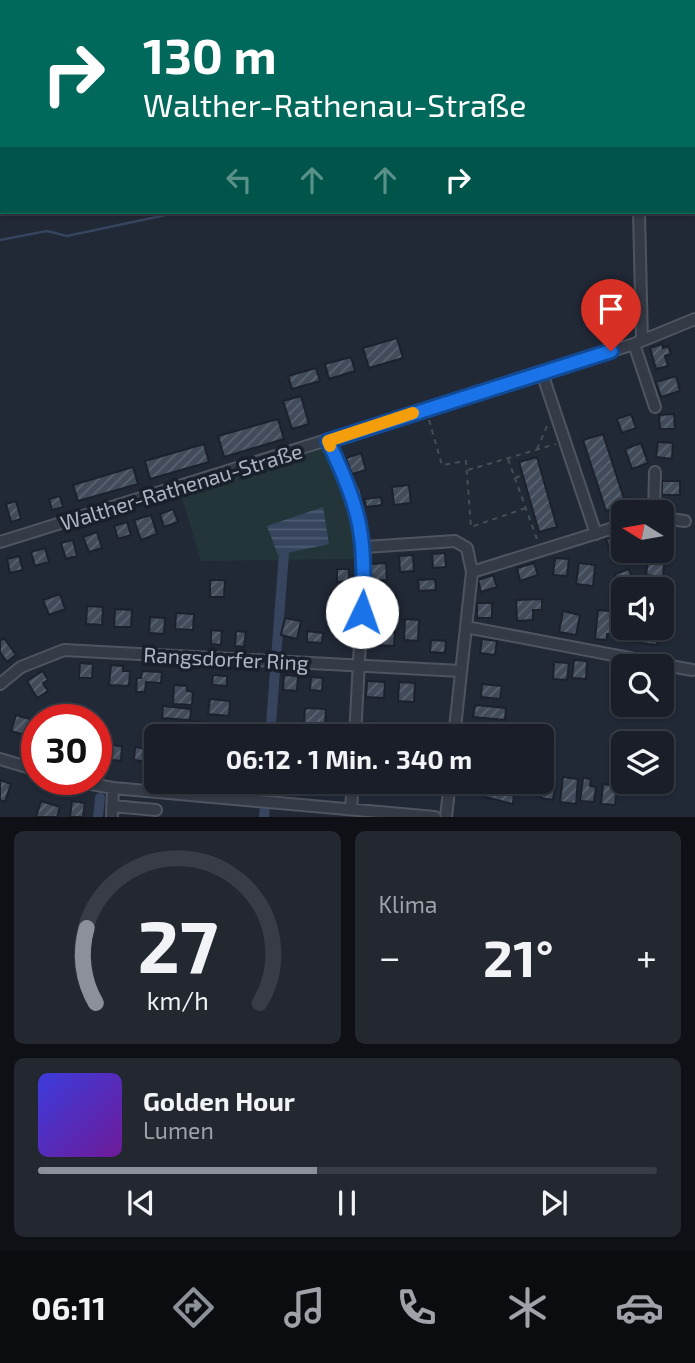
<!DOCTYPE html>
<html lang="de">
<meta charset="utf-8">
<style>
:root{--surface:#191e28;--page:#222730;--text:#f1f3f6;--muted:#9fa2a8;--line:#373c45;--accent:#8c9099}
body{margin:0;font-family:"Exo 2",sans-serif;background:var(--page);color:var(--text);height:100vh;display:flex;flex-direction:column;font-size:26px;white-space:nowrap}
*{box-sizing:border-box;margin:0}
p{font-size:23px;color:var(--muted)}
.icon{flex:none;width:38px;height:38px;fill:none;stroke:currentColor;stroke-width:2;stroke-linecap:round;stroke-linejoin:round}
.map{position:relative;height:817px;overflow:hidden}
.sheet{display:flex;flex-direction:column;gap:14px;padding:14px;background:#0e1016;flex:1}
.sheet>*{flex:none}
.banner{position:absolute;left:0px;top:0px;width:696px;height:214px;box-shadow:0 2px 5px #0004,0 0 0 2px var(--line);background:#00695c;color:#fff;overflow:hidden}
.needle{width:46px;rotate:281deg}
.tools{position:absolute;left:611px;top:500px;display:grid;gap:14px}
.tools a{display:grid;place-items:center;width:63px;height:63px;border-radius:10px;background:var(--surface);box-shadow:0 2px 5px #0004,0 0 0 2px var(--line);font-size:35px}
.speed{position:absolute;left:21px;top:704px;display:flex;gap:14px;font-size:35px;font-weight:700;text-align:center}
.speed>*{display:grid;place-content:center;width:91px;height:91px;border-radius:50%;background:var(--surface);box-shadow:0 2px 5px #0004,0 0 0 2px var(--line);line-height:1}
.speed .limit{border:10px solid #d22;background:#fff;color:#111}
.pin{position:absolute;display:grid;place-items:center;width:60px;height:60px;color:#fff;margin:-72px -30px;border-radius:50% 50% 50% 0;rotate:-45deg;box-shadow:0 0 7px #0007}
.pin .icon{rotate:45deg}
.me{position:absolute;width:77px;margin:-38px;rotate:3deg;stroke-linejoin:round;filter:drop-shadow(0 0 5px #0008)}
.turn{display:flex;align-items:center;gap:24px;height:147px;padding:0 28px;font-size:32px}
.turn .icon{width:91px;height:91px;stroke-width:2.5}
.turn b{display:block;font-size:49px;line-height:60px}
.lanes{display:flex;align-items:center;height:66px;padding:0 28px;background:#0003;justify-content:center;gap:35px;direction:ltr}
.lanes .off{opacity:.35}
.big{font-size:52px;font-weight:700;line-height:1.1}
.sheet .tile{flex:1;display:flex;flex-direction:column;justify-content:center;gap:10px;min-width:0;padding:0 24px;border-radius:10px;background:var(--page)}
.sheet .dial{align-items:center;gap:0}
.dial svg{height:182px;overflow:visible;fill:none;stroke:var(--line);stroke-width:7;stroke-linecap:round;text-anchor:middle}
.dial text{fill:var(--text);stroke:none}
.song{display:flex;align-items:center;gap:21px}
.cover{width:84px;height:84px;border-radius:10px;background:linear-gradient(135deg,hsl(240 70% 55%),hsl(280 70% 35%))}
.played{height:7px;border-radius:4px;background:linear-gradient(90deg,var(--accent) 45%,var(--line) 45%)}
.keys{display:flex;justify-content:space-around;direction:ltr}
.heat{display:flex;justify-content:space-between;align-items:center;font-size:38px;direction:ltr}
.sheet .tiles{flex:1;display:grid;gap:14px;grid-template-columns:1fr 1fr}
.tile:last-child{grid-column:span 2}
.trip{position:absolute;left:144px;top:724px;width:410px;height:70px;border-radius:10px;background:var(--surface);box-shadow:0 2px 5px #0004,0 0 0 2px var(--line);font-weight:700;line-height:70px;text-align:center}
.tab-bar{display:flex;height:112px;justify-content:space-around;align-items:center;background:#0a0c10;color:var(--muted)}
.tab-bar .icon{width:49px;height:49px}
.tab-bar .current{color:var(--accent)}
.tab-bar b{font-size:32px;color:var(--text)}
.map>svg:first-child{display:block}
.green{fill:#233538}
.water{fill:url(#water-rules)}
.lines{fill:none;stroke-linecap:round;stroke-linejoin:round}
.stream{stroke:#36445e;stroke-width:2.5}
.canal{stroke:#36445e;stroke-width:10}
.building{fill:url(#building-hatch);stroke:#1b212d;stroke-width:2}
.minor-casing{stroke:#4e5561;stroke-width:14}
.path{stroke:#405054;stroke-width:2;stroke-dasharray:5 5;stroke-linecap:butt}
.minor{stroke:#343a46;stroke-width:10}
.route-casing{stroke:#114b97;stroke-width:18}
.route{stroke:#1a73e8;stroke-width:12}
.slow{stroke:#f59e0b;stroke-width:12}
.labels{text-anchor:middle;dominant-baseline:central;stroke-width:7;stroke-linejoin:round;paint-order:stroke}
.street-label{font-size:21px;fill:#aeb5c3;stroke:#191f2b}
</style>
<div class="map">
<svg width="695" height="817" viewBox="0 0 695 817">
<defs>
<pattern id="water-rules" width="6" height="5" patternUnits="userSpaceOnUse" patternTransform="scale(1.75)"><rect width="6" height="5" fill="#36445e"/><path d="M0 2.5h6" fill="none" stroke="#515d73"/></pattern>
<pattern id="building-hatch" width="6" height="6" patternUnits="userSpaceOnUse" patternTransform="scale(1.75)"><rect width="6" height="6" fill="#424b5a"/><path d="M-1 1l2-2M0 6l6-6M5 7l2-2" fill="none" stroke="#5b6370"/></pattern>
</defs>
<rect width="100%" height="100%" fill="#212836"/>
<path class="green" d="M 328,441 L 353,493 L 365,559 L 201,561 L 179,488 Z"/>
<path class="water" d="M 323,507 L 329,544 L 278,555 L 267,526 Z"/>
<g class="lines">
<path class="stream" d="M 0,240 L 47,231 L 67,236 L 180,212"/>
<path class="canal" d="M 270,737 L 284,553
M 98,817 L 100,798
M 264,817 L 267,782"/>
</g>
<path class="building" d="M 559,0 L 695,0 L 695,46 L 695,2 Z
M 397,338 L 403,358 L 369,368 L 363,348 Z
M 662,344 L 663,348 L 668,346 L 671,354 L 665,356 L 668,366 L 656,369 L 650,348 Z
M 351,357 L 355,371 L 329,379 L 325,364 Z
M 316,368 L 320,381 L 292,389 L 288,376 Z
M 676,376 L 680,391 L 661,397 L 656,382 Z
M 301,396 L 309,424 L 292,429 L 283,401 Z
M 631,414 L 636,428 L 622,433 L 617,419 Z
M 674,414 L 675,429 L 660,429 L 659,415 Z
M 278,419 L 284,439 L 224,457 L 218,436 Z
M 603,434 L 626,505 L 606,511 L 583,440 Z
M 658,442 L 673,443 L 672,459 L 656,457 Z
M 641,443 L 648,463 L 632,469 L 625,449 Z
M 204,444 L 209,462 L 150,479 L 145,461 Z
M 361,453 L 366,470 L 352,474 L 346,458 Z
M 537,457 L 557,527 L 539,532 L 519,462 Z
M 133,467 L 138,484 L 78,501 L 73,485 Z
M 662,481 L 680,481 L 680,495 L 662,495 Z
M 409,485 L 411,503 L 394,505 L 392,487 Z
M 60,496 L 63,507 L 52,510 L 49,499 Z
M 381,497 L 382,505 L 366,507 L 364,499 Z
M 16,501 L 21,519 L 11,522 L 6,504 Z
M 173,509 L 178,522 L 164,527 L 160,514 Z
M 151,515 L 157,534 L 141,540 L 134,520 Z
M 127,522 L 131,535 L 118,539 L 114,526 Z
M 97,532 L 102,548 L 89,552 L 83,537 Z
M 623,534 L 623,550 L 611,554 L 606,539 Z
M 73,540 L 77,556 L 66,559 L 61,543 Z
M 45,548 L 49,562 L 35,566 L 31,552 Z
M 445,553 L 446,567 L 433,568 L 432,554 Z
M 413,555 L 414,571 L 400,572 L 399,556 Z
M 19,556 L 23,570 L 10,573 L 7,559 Z
M 555,558 L 569,559 L 567,576 L 553,575 Z
M 648,561 L 664,563 L 663,577 L 646,575 Z
M 386,563 L 387,580 L 372,581 L 370,564 Z
M 534,563 L 538,575 L 520,581 L 517,568 Z
M 579,563 L 595,565 L 593,586 L 576,584 Z
M 337,569 L 349,569 L 349,581 L 337,582 Z
M 629,569 L 633,581 L 619,586 L 615,574 Z
M 493,575 L 497,587 L 481,592 L 478,580 Z
M 435,579 L 436,590 L 419,591 L 418,580 Z
M 210,580 L 225,580 L 224,597 L 210,597 Z
M 60,594 L 65,609 L 49,615 L 43,600 Z
M 382,599 L 394,600 L 394,612 L 381,611 Z
M 542,599 L 542,610 L 533,610 L 533,620 L 517,621 L 516,600 Z
M 332,601 L 344,602 L 343,613 L 331,613 Z
M 477,603 L 492,603 L 492,618 L 477,618 Z
M 87,606 L 103,607 L 102,625 L 86,624 Z
M 115,609 L 132,610 L 131,627 L 114,627 Z
M 598,610 L 620,612 L 618,635 L 607,634 L 607,640 L 595,639 Z
M 563,611 L 580,615 L 576,635 L 559,632 Z
M 176,613 L 194,614 L 193,630 L 175,629 Z
M 150,617 L 165,618 L 164,634 L 149,633 Z
M 285,618 L 301,621 L 297,639 L 281,635 Z
M 405,619 L 419,620 L 418,641 L 404,640 Z
M 643,628 L 660,628 L 657,645 L 640,643 Z
M 211,630 L 222,631 L 221,645 L 211,644 Z
M 236,631 L 246,632 L 244,647 L 235,646 Z
M 307,631 L 323,633 L 322,643 L 307,642 Z
M 375,631 L 395,632 L 394,646 L 374,645 Z
M 4,638 L 16,655 L 7,662 L 0,652 L 0,641 Z
M 482,639 L 497,641 L 495,655 L 480,653 Z
M 431,640 L 446,641 L 445,653 L 430,652 Z
M 574,660 L 587,661 L 586,679 L 572,678 Z
M 554,662 L 569,663 L 567,680 L 553,679 Z
M 80,663 L 93,664 L 92,678 L 79,678 Z
M 111,665 L 123,666 L 123,671 L 130,671 L 129,686 L 109,685 Z
M 43,671 L 48,680 L 43,683 L 48,691 L 37,698 L 27,681 Z
M 142,671 L 162,672 L 161,683 L 146,682 L 145,692 L 136,692 L 137,678 L 141,678 Z
M 213,675 L 227,676 L 227,686 L 212,685 Z
M 284,675 L 298,676 L 297,691 L 283,690 Z
M 311,677 L 323,678 L 322,691 L 310,690 Z
M 614,678 L 623,679 L 623,697 L 612,696 Z
M 367,681 L 385,682 L 384,698 L 366,697 Z
M 399,682 L 415,683 L 414,702 L 398,701 Z
M 482,684 L 502,686 L 500,699 L 481,697 Z
M 174,685 L 187,686 L 187,691 L 193,692 L 192,705 L 173,704 Z
M 210,699 L 230,701 L 229,716 L 208,714 Z
M 475,705 L 506,708 L 505,720 L 473,717 Z
M 163,706 L 191,709 L 190,720 L 162,718 Z
M 305,708 L 326,709 L 325,725 L 304,724 Z
M 16,715 L 33,720 L 28,736 L 11,731 Z
M 192,721 L 212,724 L 211,737 L 191,737 Z
M 367,722 L 384,724 L 383,737 L 366,737 Z
M 107,745 L 122,746 L 121,761 L 106,759 Z
M 135,747 L 149,749 L 148,762 L 134,760 Z
M 563,777 L 578,779 L 576,804 L 560,802 Z
M 583,778 L 591,779 L 590,786 L 596,787 L 594,802 L 580,801 Z
M 543,779 L 556,781 L 553,800 L 541,798 Z
M 0,780 L 11,784 L 5,802 L 0,800 Z
M 486,783 L 505,784 L 505,789 L 514,790 L 513,804 L 485,797 Z
M 603,784 L 617,786 L 615,805 L 601,804 Z
M 41,801 L 60,807 L 57,817 L 36,817 Z
M 72,801 L 85,803 L 83,817 L 70,817 Z"/>
<g class="lines">
<defs>
<path id="minor" d="M 639,212 L 642,341
M 634,344 L 655,407
M 542,373 L 596,534
M 328,441 L 353,493 L 365,547 L 355,737
M 654,513 L 655,472
M 662,518 L 685,521
M 0,542 L 634,344 L 695,319
M 365,547 L 455,541 L 467,548 L 472,572 L 454,737
M 472,572 L 623,525
M 466,627 L 692,670
M 0,684 L 21,667 L 64,650 L 461,671
M 0,759 L 37,770
M 64,779 L 113,788 L 435,817
M 113,806 L 156,810
M 351,809 L 353,782
M 112,817 L 113,788
M 446,817 L 450,782"/>
</defs>
<use href="#minor" class="minor-casing"/>
<path class="path" d="M 429,420 L 442,465 L 466,461 L 471,527 L 526,508
M 537,449 L 547,426
M 508,459 L 538,542
M 468,470 L 556,444
M 515,478 L 523,475"/>
<use href="#minor" class="minor"/>
</g>
<g class="lines">
<defs>
<path id="route" d="M 362,612 C 367,536 360,509 328,441 L 611,351"/>
</defs>
<use href="#route" class="route-casing"/>
<use href="#route" class="route"/>
<path class="slow" d="M 330,446 L 328,441 L 413,413"/>
</g>
<g class="labels">
<g class="street-label">
<text transform="translate(181 486) rotate(-17)">Walther-Rathenau-Straße</text>
<text transform="translate(226 658) rotate(3)">Rangsdorfer Ring</text>
</g>
</g>
</svg>
<div class="tools">
<a><svg class="needle" viewBox="-14 -14 28 28"><path d="M0-13l5 13h-10z" fill="#e53935"/><path d="M0 13l5-13h-10z" fill="#9fa2a8"/></svg></a>
<a><svg class="icon" aria-label="sound" viewBox="0 0 24 24"><path d="M4 9h4l5-4v14l-5-4H4zM17 9q2 3 0 6"/></svg></a>
<a><svg class="icon" aria-label="search" viewBox="0 0 24 24"><circle cx="10" cy="10" r="6"/><path d="M15 15l6 6"/></svg></a>
<a><svg class="icon" aria-label="layers" viewBox="0 0 24 24"><path d="M12 4l9 5-9 5-9-5zM3 14l9 5 9-5"/></svg></a>
</div>
<div class="speed"><div class="limit">30</div></div>
<div class="pin" style="left:611px;top:351px;background:#d93025"><svg class="icon" aria-label="arrive" viewBox="0 0 24 24"><path d="M6 21V4h12l-3 4 3 4H6"/></svg></div>
<svg class="me" style="left:362px;top:612px" viewBox="-20 -20 40 40"><circle r="19" fill="#fff"/><path d="M0-13L10 11 0 6-10 11z" fill="#1a73e8"/></svg>
<div class="trip">06:12 · 1 Min. · 340 m</div>
<div class="banner">
<div class="turn"><svg class="icon" aria-label="right" viewBox="0 0 24 24"><path d="M7 20v-9h11M14 6l5 5-5 5"/></svg><div><b>130 m</b>Walther-Rathenau-Straße</div></div>
<div class="lanes"><svg class="icon off" aria-label="left" viewBox="0 0 24 24"><path d="M17 20v-9H6M10 6l-5 5 5 5"/></svg><svg class="icon off" aria-label="ahead" viewBox="0 0 24 24"><path d="M12 20V5M6 11l6-6 6 6"/></svg><svg class="icon off" aria-label="ahead" viewBox="0 0 24 24"><path d="M12 20V5M6 11l6-6 6 6"/></svg><svg class="icon" aria-label="right" viewBox="0 0 24 24"><path d="M7 20v-9h11M14 6l5 5-5 5"/></svg></div>
</div>
</div>
<section class="sheet">
<div class="tiles">
<div class="tile dial"><svg viewBox="0 0 100 80">
<path d="M14 69A42 42 0 1 1 86 69"/>
<path d="M14 69A42 42 0 0 1 10 36" stroke="#8c9099"/>
<text x="50" y="56" font-size="32" font-weight="700">27</text>
<text x="50" y="72" font-size="11">km/h</text>
</svg></div>
<div class="tile"><p>Klima</p>
<div class="heat"><a>−</a><b class="big">21°</b><a>+</a></div>
</div>
<div class="tile">
<div class="song"><i class="cover"></i><div><b>Golden Hour</b><p>Lumen</p></div></div>
<div class="played"></div>
<div class="keys"><svg class="icon" aria-label="previous" viewBox="0 0 24 24"><path d="M18 5L8 12l10 7zM5 5v14"/></svg><svg class="icon" aria-label="pause" viewBox="0 0 24 24"><path d="M8 5v14M16 5v14"/></svg><svg class="icon" aria-label="next" viewBox="0 0 24 24"><path d="M6 5l10 7-10 7zM19 5v14"/></svg></div>
</div>
</div>
</section>
<nav class="tab-bar">
<b>06:11</b>
<svg class="icon current" aria-label="directions" viewBox="0 0 24 24"><path d="M12 3l9 9-9 9-9-9zM9 14v-3h6M13 9l2 2-2 2"/></svg>
<svg class="icon" aria-label="music" viewBox="0 0 24 24"><path d="M9 18V5l10-2v13"/><circle cx="6" cy="18" r="3"/><circle cx="16" cy="16" r="3"/></svg>
<svg class="icon" aria-label="phone" viewBox="0 0 24 24"><path d="M5 4h4l2 5-3 2q2 4 5 5l2-3 5 2v4C11 20 4 13 5 4z"/></svg>
<svg class="icon" aria-label="climate" viewBox="0 0 24 24"><path d="M12 3v18M4 7l16 10M4 17L20 7"/></svg>
<svg class="icon" aria-label="car" viewBox="0 0 24 24"><path d="M5 17H2v-5l4-1 3-4h7l3 4 3 1v5h-3M9 17h6M6 11h13"/><circle cx="7" cy="17" r="2"/><circle cx="17" cy="17" r="2"/></svg>
</nav>
